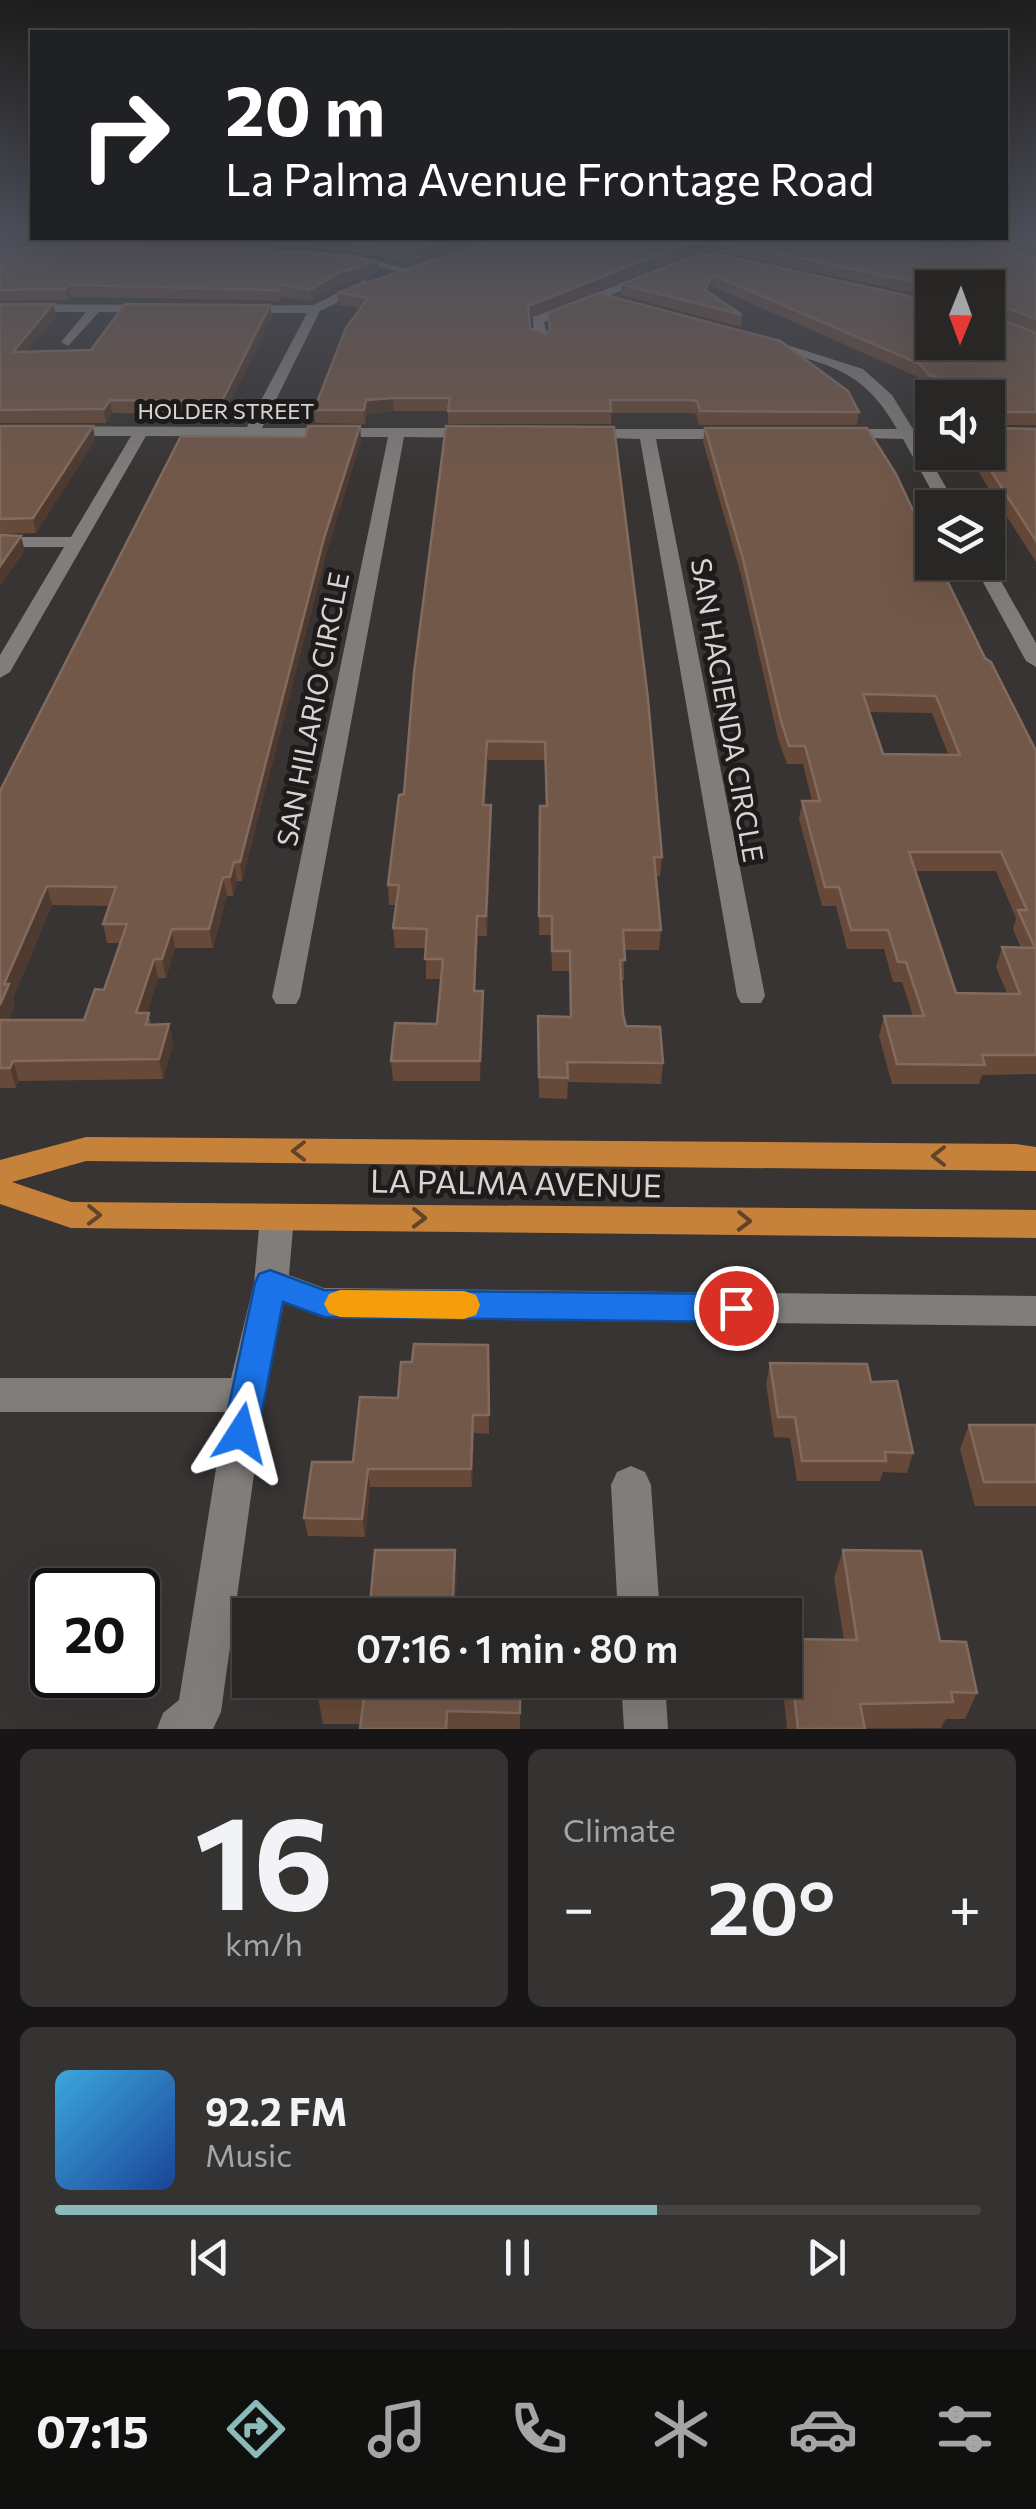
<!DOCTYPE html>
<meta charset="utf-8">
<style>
:root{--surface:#292726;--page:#353332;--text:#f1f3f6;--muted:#a5a5a7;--line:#454443;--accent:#8bbbb9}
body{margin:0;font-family:Commissioner,sans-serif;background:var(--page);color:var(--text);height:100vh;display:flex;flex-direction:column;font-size:38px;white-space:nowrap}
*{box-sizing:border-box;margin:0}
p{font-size:32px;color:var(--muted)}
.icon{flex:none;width:55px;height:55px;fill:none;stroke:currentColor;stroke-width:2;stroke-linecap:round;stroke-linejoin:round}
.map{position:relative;height:1729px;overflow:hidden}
.panel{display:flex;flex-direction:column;gap:20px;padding:20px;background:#171515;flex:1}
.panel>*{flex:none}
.guide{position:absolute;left:30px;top:30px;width:978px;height:210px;border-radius:0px;box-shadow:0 10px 40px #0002,0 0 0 2px var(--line);background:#202124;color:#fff;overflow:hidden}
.needle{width:65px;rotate:181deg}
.buttons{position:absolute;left:915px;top:270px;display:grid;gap:20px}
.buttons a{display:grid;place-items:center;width:90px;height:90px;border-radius:0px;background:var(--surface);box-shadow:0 10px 40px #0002,0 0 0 2px var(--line);font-size:50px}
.speed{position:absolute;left:30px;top:1568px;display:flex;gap:20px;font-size:50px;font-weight:700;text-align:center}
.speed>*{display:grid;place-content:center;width:130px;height:130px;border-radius:50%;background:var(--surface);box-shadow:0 10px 40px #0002,0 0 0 2px var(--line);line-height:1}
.speed .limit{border:5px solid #111;border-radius:15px;background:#fff;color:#111}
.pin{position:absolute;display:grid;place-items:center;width:85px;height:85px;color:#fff;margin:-42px;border:5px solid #fff;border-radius:50%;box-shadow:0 2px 10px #0007}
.me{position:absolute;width:110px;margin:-55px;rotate:9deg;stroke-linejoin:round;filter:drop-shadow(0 0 8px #0008)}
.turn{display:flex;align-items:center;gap:35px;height:210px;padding:0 30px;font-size:45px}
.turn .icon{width:130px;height:130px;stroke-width:2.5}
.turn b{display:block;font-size:70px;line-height:85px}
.big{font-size:75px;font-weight:600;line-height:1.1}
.panel .card{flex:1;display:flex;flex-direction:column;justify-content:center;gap:15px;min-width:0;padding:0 35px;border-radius:15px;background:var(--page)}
.panel .dial{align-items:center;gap:0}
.dial b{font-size:130px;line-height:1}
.song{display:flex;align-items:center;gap:30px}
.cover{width:120px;height:120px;border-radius:15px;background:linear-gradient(135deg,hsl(200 70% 55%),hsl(220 70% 35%))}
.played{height:10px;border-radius:5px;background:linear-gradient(90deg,var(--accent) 65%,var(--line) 65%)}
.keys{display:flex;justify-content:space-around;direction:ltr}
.heat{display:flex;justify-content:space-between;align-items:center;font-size:55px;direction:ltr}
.panel .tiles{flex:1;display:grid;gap:20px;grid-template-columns:1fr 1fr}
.card:last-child{grid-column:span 2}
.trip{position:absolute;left:232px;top:1598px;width:570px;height:100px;border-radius:0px;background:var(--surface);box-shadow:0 10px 40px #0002,0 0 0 2px var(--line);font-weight:600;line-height:100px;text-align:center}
.dock{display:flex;height:160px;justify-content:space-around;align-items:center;background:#10100f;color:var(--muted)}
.dock .icon{width:70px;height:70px}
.dock .selected{color:var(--accent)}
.dock b{font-size:45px;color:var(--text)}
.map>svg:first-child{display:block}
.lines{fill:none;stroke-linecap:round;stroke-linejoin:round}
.minor{fill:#817d7b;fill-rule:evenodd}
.major{fill:#c6823b;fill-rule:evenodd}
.wall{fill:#664938;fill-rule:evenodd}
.shaded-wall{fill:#4e3a2f}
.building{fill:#725849;stroke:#826b5e;stroke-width:2.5;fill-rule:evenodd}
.oneway{stroke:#614528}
.route{fill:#1a73e8;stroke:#114b97;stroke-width:2.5}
.slow{fill:#f59e0b}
.labels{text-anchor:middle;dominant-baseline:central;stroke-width:10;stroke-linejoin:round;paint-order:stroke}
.far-street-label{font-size:22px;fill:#d7d5d4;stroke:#1e1c1b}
.street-label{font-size:28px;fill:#d7d5d4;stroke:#1e1c1b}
.near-street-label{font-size:32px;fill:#d7d5d4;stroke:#1e1c1b}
</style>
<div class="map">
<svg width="1036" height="1729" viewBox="0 0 1036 1729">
<rect width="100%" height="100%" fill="#373433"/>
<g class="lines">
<path class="minor" d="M 255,248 L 353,254 L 410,270 L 404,273 L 353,260 L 251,253 Z
M 651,272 L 655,277 L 544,322 L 548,339 L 541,343 L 534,339 L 533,317 Z
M 365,280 L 369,287 L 320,311 L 262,428 L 478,428 L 486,433 L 478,438 L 404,437 L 300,997 L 296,1004 L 276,1004 L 272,997 L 388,437 L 146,436 L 10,672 L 0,678 L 0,655 L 64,547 L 0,547 L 0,537 L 71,537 L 131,436 L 0,436 L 0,426 L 247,427 L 307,313 L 240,313 L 236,306 L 313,305 Z
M 0,304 L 155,305 L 161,309 L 155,313 L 99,312 L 68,346 L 61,342 L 86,312 L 0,312 Z
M 759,336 L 863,369 L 892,395 L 913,429 L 932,430 L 932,438 L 918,439 L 958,508 L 941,508 L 903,439 L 833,437 L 833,431 L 838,429 L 897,429 C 860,363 821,365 754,343 L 752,340 Z
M 583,429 L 738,429 L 746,434 L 738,439 L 656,439 L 765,996 L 761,1003 L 741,1003 L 737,996 L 640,439 L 578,437 L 575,434 Z
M 988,558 L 1036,643 L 1036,667 L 1026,661 L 972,562 L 988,562 Z
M 277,1204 L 289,1208 L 294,1217 L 289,1275 L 324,1288 L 1036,1296 L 1036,1326 L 324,1318 L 284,1303 L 265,1395 L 221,1712 L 213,1729 L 157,1729 L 163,1713 L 179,1700 L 225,1412 L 0,1412 L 0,1378 L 231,1378 L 254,1283 L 260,1217 L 265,1208 Z
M 631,1466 L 645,1472 L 651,1485 L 660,1615 L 618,1615 L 611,1485 L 617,1472 Z
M 621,1680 L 665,1680 L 668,1729 L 624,1729 Z"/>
<path class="major" d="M 86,1137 L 1016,1144 L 1036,1147 L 1036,1171 L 86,1161 L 12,1182 L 71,1202 L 1036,1210 L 1036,1238 L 71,1228 L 0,1204 L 0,1160 Z"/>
</g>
<path class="wall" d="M 0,237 L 32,238 L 490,238 L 407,263 L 356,252 L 254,242 L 0,244 Z
M 1036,237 L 1036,257 L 934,238 Z
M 498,238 L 931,238 L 1036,258 L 1036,332 L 989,314 L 1036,333 L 1036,425 L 988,425 L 988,428 L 1036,429 L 1036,562 L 984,481 L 968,452 L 988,452 L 988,398 L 937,398 L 932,389 L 927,389 L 918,377 L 712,286 L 709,292 L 742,315 L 741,327 L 621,295 L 621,284 L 694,256 L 932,301 L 988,288 L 932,288 L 932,297 L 716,251 L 685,255 L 529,318 L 530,328 L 545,334 L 549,331 L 548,313 L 859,412 L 857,425 L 699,425 L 696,414 L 687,413 L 611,413 L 611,424 L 448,424 L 448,411 L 394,411 L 367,414 L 365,424 L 315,423 L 314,410 L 361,308 L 338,305 L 337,293 Z
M 0,247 L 378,272 L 339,284 L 311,301 L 282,297 L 279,301 L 71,297 L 68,300 L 0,301 Z
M 0,304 L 53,304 L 56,316 L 26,352 L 91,350 L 270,305 L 272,317 L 223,415 L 112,413 L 106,423 L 0,423 Z
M 0,426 L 95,440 L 36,533 L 0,534 Z
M 360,426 L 361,441 L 326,554 L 242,881 L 237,881 L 233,896 L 227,896 L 213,948 L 175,948 L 166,978 L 158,978 L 147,1013 L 152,1025 L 169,1024 L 173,1044 L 163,1079 L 19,1081 L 16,1088 L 0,1088 L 0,791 L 305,437 ZM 52,905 L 109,906 L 103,924 L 107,943 L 120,943 L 104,990 L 84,1020 L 8,1020 L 15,1004 L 13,998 Z
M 446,426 L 662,857 L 660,876 L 656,876 L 661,930 L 659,950 L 624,950 L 624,980 L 621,980 L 623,1014 L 626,1026 L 663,1063 L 661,1084 L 568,1082 L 567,1099 L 539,1098 L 538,1036 L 570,1017 L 569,971 L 552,971 L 551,935 L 539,935 L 540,806 L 546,806 L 545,760 L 488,760 L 485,805 L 491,805 L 491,824 L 487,936 L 478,936 L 475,991 L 483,991 L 480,1081 L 393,1081 L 391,1061 L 437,1024 L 441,979 L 426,979 L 426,948 L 395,948 L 393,928 L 396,905 L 389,905 L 388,885 L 404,794 Z
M 705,428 L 985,658 L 1036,751 L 1036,1074 L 982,1075 L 979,1084 L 892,1084 L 879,1036 L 884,1016 L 913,1016 L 902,982 L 893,982 L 884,949 L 847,949 L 836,906 L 822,906 L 799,819 L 802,801 L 812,801 L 803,764 L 787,764 L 778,739 L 741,575 L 703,442 ZM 869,712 L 932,713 L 948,754 L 883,754 ZM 915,871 L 996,871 L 1016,918 L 1013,929 L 1021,948 L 1002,947 L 996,967 L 1007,993 L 956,993 Z
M 488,1345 L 489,1434 L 474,1433 L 472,1487 L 370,1487 L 365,1537 L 308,1536 L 304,1518 L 353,1462 L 398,1398 L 412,1362 Z
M 770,1363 L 871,1382 L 913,1453 L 907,1473 L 883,1472 L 880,1481 L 797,1481 L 790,1438 L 774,1437 L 766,1384 Z
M 969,1425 L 1036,1425 L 1036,1506 L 975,1506 L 960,1449 Z
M 843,1550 L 940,1641 L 977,1693 L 965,1719 L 946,1719 L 941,1728 L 787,1729 L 782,1680 L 785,1680 L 785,1648 L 788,1639 L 844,1640 L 834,1578 Z
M 521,1680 L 520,1729 L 360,1729 L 361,1724 L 323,1724 L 318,1697 Z"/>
<path class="shaded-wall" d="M 456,238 L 490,238 L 407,263 L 406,252 Z
M 716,241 L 716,251 L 685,255 L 528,318 L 528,306 L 685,244 Z
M 378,261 L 378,272 L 339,284 L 311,301 L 310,290 L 338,273 Z
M 713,275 L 712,286 L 704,301 L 705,290 Z
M 69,285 L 71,297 L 68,300 L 66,289 Z
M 53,304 L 56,316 L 16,365 L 13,352 Z
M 270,305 L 272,317 L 223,415 L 222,401 Z
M 393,398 L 394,411 L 367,414 L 365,424 L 364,410 L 366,400 Z
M 110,400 L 112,413 L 106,423 L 104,409 Z
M 93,426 L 95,440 L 36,533 L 33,518 Z
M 360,426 L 361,441 L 326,554 L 242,881 L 240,862 L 324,538 Z
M 21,536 L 25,551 L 0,586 L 0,566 Z
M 487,741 L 488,760 L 484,824 L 483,805 Z
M 491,805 L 491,824 L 487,936 L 486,916 Z
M 234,862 L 237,881 L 233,896 L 230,877 Z
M 223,877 L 227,896 L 213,948 L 209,929 Z
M 47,886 L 52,905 L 13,998 L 15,1004 L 0,1039 L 0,1005 L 4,984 Z
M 477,916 L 478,936 L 474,1011 L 474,991 Z
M 172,929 L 175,948 L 166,978 L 162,959 Z
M 154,959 L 158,978 L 141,1032 L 136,1013 Z
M 483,991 L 484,1011 L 480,1081 L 480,1061 Z
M 169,1024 L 173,1044 L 163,1079 L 159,1059 Z
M 13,1061 L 19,1081 L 16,1088 L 10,1068 Z
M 473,1415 L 474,1433 L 472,1487 L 471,1469 Z
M 368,1469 L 370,1487 L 365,1537 L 362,1519 Z
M 455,1550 L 457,1579 L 455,1615 L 452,1615 Z"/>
<path class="building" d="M 1036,237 L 1036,246 L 991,238 L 1005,237 Z
M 311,238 L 456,238 L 406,252 L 355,242 Z
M 498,238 L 931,238 L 1036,258 L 1036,319 L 992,302 L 988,305 L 988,288 L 935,288 L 935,286 L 716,241 L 685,244 L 528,306 L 530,328 L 545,334 L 550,330 L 548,313 L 598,293 L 780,341 L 848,391 L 859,412 L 700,411 L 697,401 L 688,400 L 610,400 L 611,411 L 448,411 L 450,398 L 393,398 L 366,400 L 364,410 L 314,410 L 346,328 L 368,298 L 337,293 Z
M 0,247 L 246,247 L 378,261 L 338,273 L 310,290 L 280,285 L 278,290 L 69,285 L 66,289 L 0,290 Z
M 717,254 L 932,301 L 932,342 L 988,342 L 988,314 L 1036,333 L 1036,412 L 991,412 L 988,415 L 988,398 L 947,398 L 935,376 L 930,376 L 920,364 L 713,275 L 705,290 L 742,315 L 621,284 L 694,256 Z
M 0,304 L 53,304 L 13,352 L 91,350 L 125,304 L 270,305 L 222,401 L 110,400 L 104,409 L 0,410 Z
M 988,420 L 988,428 L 1036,429 L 1036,541 L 979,452 L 988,452 Z
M 0,426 L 93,426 L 33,518 L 0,519 Z
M 308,426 L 360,426 L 324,538 L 240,862 L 234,862 L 230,877 L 223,877 L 209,929 L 172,929 L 162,959 L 154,959 L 136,1013 L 149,1013 L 146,1025 L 169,1024 L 159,1059 L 13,1061 L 10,1068 L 0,1068 L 0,1020 L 84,1020 L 95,989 L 104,990 L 127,924 L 103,924 L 116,887 L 47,886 L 4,984 L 9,984 L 0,1005 L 0,791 L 181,436 L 305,437 Z
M 446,426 L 614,427 L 648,699 L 662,857 L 654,857 L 661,930 L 623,930 L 625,960 L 620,960 L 623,1014 L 626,1026 L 660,1027 L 663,1063 L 567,1062 L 568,1078 L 539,1077 L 538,1016 L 571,1017 L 570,951 L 552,951 L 552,916 L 539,916 L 540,806 L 547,806 L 545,742 L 487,741 L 483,805 L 491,805 L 486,916 L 477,916 L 474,991 L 483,991 L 480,1061 L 391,1061 L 395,1023 L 437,1024 L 443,959 L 425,959 L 427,929 L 393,928 L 399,885 L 388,885 L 399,795 L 404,794 L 414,673 Z
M 705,428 L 867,428 L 896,474 L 932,551 L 932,562 L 938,562 L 985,658 L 991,662 L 1036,751 L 1036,1055 L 982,1055 L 985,1065 L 897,1064 L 884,1016 L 924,1016 L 906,962 L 898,962 L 888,930 L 851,930 L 839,887 L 825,887 L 802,801 L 820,801 L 805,746 L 789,746 L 781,721 L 743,559 ZM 863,694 L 936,696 L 960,755 L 883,754 ZM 909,852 L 1001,852 L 1027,910 L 1018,910 L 1035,948 L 1002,947 L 1020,994 L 956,993 Z
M 0,535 L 21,536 L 0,566 Z
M 414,1344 L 488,1345 L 489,1415 L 473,1415 L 471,1469 L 368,1469 L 362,1519 L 304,1518 L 312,1462 L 353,1462 L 360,1397 L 398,1398 L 401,1362 L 412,1362 Z
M 770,1363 L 867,1364 L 871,1382 L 897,1381 L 913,1453 L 885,1452 L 886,1461 L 802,1461 L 795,1417 L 778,1417 Z
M 969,1425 L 1036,1425 L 1036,1482 L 984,1482 Z
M 375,1550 L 455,1550 L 452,1615 L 369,1615 Z
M 843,1550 L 921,1551 L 940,1641 L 966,1642 L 977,1693 L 951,1692 L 953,1702 L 860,1704 L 865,1729 L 798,1729 L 788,1639 L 857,1640 Z
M 319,1680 L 520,1680 L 520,1713 L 447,1711 L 446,1729 L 360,1729 L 364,1697 L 318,1697 Z"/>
<defs><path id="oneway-chevron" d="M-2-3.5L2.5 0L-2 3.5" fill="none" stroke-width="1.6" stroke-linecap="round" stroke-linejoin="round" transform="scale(2.5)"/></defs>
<g class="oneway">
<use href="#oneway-chevron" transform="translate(299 1151) rotate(-180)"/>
<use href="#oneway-chevron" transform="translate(939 1156) rotate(-180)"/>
<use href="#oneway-chevron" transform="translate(94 1215) rotate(1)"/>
<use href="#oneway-chevron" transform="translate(419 1218) rotate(1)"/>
<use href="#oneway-chevron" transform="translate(744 1221) rotate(1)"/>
</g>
<linearGradient id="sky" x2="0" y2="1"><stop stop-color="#1e1d1c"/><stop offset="0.49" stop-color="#4d505b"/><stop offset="1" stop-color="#4d505b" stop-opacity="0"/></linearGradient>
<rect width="1036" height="479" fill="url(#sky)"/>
<path class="route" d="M 270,1270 L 324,1290 L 736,1294 L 747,1298 L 752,1308 L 747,1317 L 736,1322 L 324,1317 L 283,1302 L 258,1433 L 253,1445 L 241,1449 L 229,1445 L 223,1433 L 255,1283 L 259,1274 Z"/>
<path class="slow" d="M 340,1290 L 464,1291 L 476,1295 L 480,1305 L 476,1315 L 464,1319 L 340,1317 L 329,1313 L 324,1304 L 329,1294 Z"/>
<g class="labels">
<g class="far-street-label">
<text x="226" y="410">HOLDER STREET</text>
</g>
<g class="street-label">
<text transform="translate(312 709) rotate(-79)">SAN HILARIO CIRCLE</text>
<text transform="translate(728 710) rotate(80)">SAN HACIENDA CIRCLE</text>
</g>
<g class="near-street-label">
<text transform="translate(516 1182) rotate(1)">LA PALMA AVENUE</text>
</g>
</g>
</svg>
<div class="buttons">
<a><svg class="needle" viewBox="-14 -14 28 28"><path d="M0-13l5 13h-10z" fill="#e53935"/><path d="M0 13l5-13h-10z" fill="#a5a5a7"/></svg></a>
<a><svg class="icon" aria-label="sound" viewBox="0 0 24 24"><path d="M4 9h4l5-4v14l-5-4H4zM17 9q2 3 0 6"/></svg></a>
<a><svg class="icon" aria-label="layers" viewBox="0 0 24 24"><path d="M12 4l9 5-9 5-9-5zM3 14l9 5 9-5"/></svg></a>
</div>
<div class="speed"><div class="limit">20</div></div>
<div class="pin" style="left:736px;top:1308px;background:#d93025"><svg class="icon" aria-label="arrive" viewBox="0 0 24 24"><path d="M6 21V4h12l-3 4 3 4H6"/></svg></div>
<svg class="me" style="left:241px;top:1433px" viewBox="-20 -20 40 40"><path d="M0-17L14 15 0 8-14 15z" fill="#1a73e8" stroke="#fff" stroke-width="4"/></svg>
<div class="trip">07:16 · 1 min · 80 m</div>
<div class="guide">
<div class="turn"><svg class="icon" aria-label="right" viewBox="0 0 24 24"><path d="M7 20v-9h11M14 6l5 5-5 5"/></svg><div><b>20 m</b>La Palma Avenue Frontage Road</div></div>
</div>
</div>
<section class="panel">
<div class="tiles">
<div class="card dial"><b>16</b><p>km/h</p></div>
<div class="card"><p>Climate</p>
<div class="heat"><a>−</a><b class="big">20°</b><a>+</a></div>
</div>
<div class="card">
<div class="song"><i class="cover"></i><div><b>92.2 FM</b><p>Music</p></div></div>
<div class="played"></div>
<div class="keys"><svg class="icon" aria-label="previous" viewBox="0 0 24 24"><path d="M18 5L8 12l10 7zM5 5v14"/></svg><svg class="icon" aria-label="pause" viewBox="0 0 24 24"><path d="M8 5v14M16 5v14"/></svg><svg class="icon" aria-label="next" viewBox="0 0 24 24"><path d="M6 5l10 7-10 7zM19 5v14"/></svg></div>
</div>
</div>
</section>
<nav class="dock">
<b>07:15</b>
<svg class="icon selected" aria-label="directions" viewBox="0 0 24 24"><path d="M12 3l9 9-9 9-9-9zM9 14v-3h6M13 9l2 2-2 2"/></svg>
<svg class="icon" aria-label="music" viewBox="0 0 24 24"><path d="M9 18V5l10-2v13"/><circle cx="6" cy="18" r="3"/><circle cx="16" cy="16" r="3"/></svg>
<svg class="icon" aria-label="phone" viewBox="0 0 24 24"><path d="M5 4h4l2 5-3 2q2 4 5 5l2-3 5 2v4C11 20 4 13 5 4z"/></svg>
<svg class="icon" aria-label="climate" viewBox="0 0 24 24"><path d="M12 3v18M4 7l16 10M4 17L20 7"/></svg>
<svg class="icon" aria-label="car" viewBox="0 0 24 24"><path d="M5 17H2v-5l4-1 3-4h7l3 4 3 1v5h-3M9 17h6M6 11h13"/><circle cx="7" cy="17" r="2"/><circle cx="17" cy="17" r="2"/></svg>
<svg class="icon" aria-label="filters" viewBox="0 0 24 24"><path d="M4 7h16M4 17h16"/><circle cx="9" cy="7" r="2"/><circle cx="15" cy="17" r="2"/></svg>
</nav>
